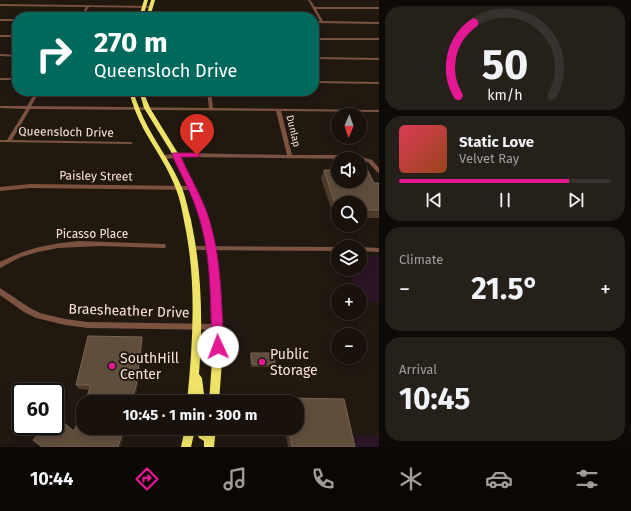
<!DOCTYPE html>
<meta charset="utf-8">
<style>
:root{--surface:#19120c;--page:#26201a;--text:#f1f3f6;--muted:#9f9e9d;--line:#37322d;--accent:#e41895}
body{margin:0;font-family:"Fira Sans",sans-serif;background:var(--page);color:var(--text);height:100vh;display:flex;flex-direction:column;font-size:15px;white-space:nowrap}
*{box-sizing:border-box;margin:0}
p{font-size:13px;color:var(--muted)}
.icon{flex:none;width:22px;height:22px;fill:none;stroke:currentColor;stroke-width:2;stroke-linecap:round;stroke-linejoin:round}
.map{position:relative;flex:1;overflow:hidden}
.details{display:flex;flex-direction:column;gap:6px;padding:6px;background:#0e0a07;width:252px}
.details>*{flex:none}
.top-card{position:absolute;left:12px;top:12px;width:307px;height:84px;border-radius:16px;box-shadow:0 2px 10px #0003,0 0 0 1px var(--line);background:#00695c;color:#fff;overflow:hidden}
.needle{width:26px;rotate:182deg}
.tools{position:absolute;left:331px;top:108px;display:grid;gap:8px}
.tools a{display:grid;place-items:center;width:36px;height:36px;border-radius:50%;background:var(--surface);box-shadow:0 2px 10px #0003,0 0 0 1px var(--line);font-size:20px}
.speed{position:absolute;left:12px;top:383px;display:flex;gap:8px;font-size:20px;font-weight:700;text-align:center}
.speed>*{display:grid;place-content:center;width:52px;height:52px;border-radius:50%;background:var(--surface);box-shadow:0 2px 10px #0003,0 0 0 1px var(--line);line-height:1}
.speed .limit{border:2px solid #111;border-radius:6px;background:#fff;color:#111}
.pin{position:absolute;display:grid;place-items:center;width:34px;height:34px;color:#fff;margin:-41px -17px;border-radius:50% 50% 50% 0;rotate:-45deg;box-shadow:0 0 4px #0007}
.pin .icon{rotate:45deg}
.me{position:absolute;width:44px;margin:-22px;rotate:358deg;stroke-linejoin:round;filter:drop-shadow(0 0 3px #0008)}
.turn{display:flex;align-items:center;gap:14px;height:84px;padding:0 16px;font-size:18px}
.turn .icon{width:52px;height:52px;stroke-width:2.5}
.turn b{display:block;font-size:28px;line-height:34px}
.big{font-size:30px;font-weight:700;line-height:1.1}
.details .tile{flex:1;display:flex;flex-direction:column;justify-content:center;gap:6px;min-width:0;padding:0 14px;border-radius:16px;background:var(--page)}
.details .dial{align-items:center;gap:0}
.dial svg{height:104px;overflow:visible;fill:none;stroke:var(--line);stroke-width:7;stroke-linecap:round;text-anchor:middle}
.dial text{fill:var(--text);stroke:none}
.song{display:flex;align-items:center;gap:12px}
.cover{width:48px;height:48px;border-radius:6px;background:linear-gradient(135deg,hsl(350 70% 55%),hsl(20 70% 35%))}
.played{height:4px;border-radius:2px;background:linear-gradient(90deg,var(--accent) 80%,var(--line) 80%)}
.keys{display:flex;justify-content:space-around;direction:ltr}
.heat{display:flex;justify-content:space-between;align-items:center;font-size:22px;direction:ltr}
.trip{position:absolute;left:76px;top:395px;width:228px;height:40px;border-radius:16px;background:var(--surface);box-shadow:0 2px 10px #0003,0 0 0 1px var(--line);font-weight:700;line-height:40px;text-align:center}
.tab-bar{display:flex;height:64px;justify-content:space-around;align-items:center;background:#0a0705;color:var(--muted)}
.tab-bar .icon{width:28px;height:28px}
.tab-bar .active{color:var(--accent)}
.tab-bar b{font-size:18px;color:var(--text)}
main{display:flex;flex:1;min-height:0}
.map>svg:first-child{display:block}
.green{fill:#2b1425}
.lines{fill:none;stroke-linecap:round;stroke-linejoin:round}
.minor{fill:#7b5340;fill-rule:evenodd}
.major{fill:#efe367;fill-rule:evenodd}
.wall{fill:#4d3c2b}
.shaded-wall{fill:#342618}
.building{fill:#604e3d;stroke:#786555}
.route{fill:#e41895;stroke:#941061}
.poi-dot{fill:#e41895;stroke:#211810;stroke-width:1.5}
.labels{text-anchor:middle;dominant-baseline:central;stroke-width:4;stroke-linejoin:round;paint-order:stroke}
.far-street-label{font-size:10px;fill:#fbe4d5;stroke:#211810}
.street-label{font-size:12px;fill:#fbe4d5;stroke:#211810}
.near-street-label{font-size:14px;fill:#fbe4d5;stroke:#211810}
.near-poi-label{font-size:14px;fill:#fbe4d5;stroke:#211810;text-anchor:start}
</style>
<main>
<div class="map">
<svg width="379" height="447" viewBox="0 0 379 447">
<rect width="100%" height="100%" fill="#211810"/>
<path class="green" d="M 360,256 L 379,257 L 379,302 L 360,301 L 360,291 L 356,291 L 349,269 L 360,269 Z
M 349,436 L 379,436 L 379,447 L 351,447 Z"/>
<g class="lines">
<path class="minor" d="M 308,0 L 310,0 L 315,7 L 379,7 L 379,9 L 316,9 L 323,21 L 379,22 L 379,24 L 314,23 L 314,21 L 320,21 Z
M 0,4 L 151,6 L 152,7 L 151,8 L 89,7 L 82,17 L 80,17 L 86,7 L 0,6 Z
M 0,19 L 17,19 L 17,21 L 0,21 Z
M 0,35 L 17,35 L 17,37 L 0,37 Z
M 314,38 L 379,38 L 379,40 L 314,40 Z
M 0,54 L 17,55 L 17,57 L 0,56 Z
M 314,57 L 379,58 L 379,60 L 314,59 Z
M 0,78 L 17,78 L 17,80 L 0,80 Z
M 314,81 L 379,82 L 379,84 L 314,83 Z
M 36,91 L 40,91 L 31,106 L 209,108 L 207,91 L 211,91 L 213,108 L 379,110 L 379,112 L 281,111 L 292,155 L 355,155 L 372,160 L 379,168 L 379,173 L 377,172 L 368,162 L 360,160 L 360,159 L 355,159 L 184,157 L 165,159 L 162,157 L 165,155 L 184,153 L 287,155 L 276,111 L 30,109 L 12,140 L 131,142 L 133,143 L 131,144 L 0,142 L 0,140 L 7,140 L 26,109 L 0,108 L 0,106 L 27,106 Z
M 30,184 L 192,186 L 195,188 L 192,190 L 30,188 L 0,191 L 0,187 Z
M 79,241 L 163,244 L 165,244 L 166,246 L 165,248 L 163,248 L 100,246 L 58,248 L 38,252 L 21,257 L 0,268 L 0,262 C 28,248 48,244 79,241 Z
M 191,246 L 193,246 L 339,247 L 338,247 L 338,251 L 193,250 L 191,250 L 190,248 Z
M 359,247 L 360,247 L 379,248 L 379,252 L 360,251 L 360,247 Z
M 0,288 L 30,308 L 40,313 L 65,319 L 88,322 L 218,324 L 221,325 L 222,327 L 221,329 L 218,330 L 88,328 L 65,325 L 36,318 L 24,312 L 0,295 Z"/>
<path class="major" d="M 144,0 L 148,0 L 143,17 L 139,17 Z
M 151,0 L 155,0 L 150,17 L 146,17 Z
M 129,91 L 133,91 C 136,100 139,108 143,117 C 154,141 172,163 182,188 C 186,198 188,210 191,220 C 202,271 203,322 199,374 L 202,378 L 205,402 L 187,402 C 193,341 197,281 184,221 C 182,210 180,199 176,189 C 168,167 154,148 143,128 C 137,116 132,104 129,91 Z
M 139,91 L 143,91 L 150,108 L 179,155 L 195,188 L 204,210 L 215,248 L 218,272 L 223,347 L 219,402 L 209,402 L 213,347 L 210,272 L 207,248 L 198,210 L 189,188 L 173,155 L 144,108 Z
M 185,428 L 216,428 L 214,447 L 204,447 L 204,441 L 199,438 L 195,430 L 191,447 L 181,447 Z"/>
</g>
<path class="wall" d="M 324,170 L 374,183 L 379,183 L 379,218 L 360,218 L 360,203 L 338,203 L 338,217 L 334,217 L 321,178 Z
M 142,337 L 143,342 L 137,390 L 134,402 L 85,402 L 90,390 L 79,389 L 76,385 Z
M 251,353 L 275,364 L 274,367 L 251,367 L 250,356 Z
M 289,398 L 344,399 L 355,447 L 288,447 L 285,428 L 297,428 L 297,402 L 287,402 Z"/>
<path class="shaded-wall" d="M 142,337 L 143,342 L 137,390 L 134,402 L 131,402 Z
M 124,428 L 127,428 L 121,447 L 118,447 Z"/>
<path class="building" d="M 324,170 L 338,170 L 338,181 L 360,181 L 360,171 L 368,171 L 374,183 L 379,183 L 379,195 L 378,195 L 379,196 L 379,210 L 360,210 L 360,203 L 338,203 L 338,210 L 337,210 Z
M 88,336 L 142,337 L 136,386 L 131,402 L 85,402 L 91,385 L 76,385 Z
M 251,353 L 274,353 L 275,364 L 252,364 Z
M 289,398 L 344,399 L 355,447 L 292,447 L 289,428 L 297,428 L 297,402 L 290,402 Z
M 83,408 L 83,428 L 124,428 L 118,447 L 42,447 L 33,440 L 45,426 L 55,426 L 55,416 L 74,431 Z"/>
<path class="route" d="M 173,153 L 197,153 L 201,155 L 197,157 L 181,157 C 189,175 199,192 206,210 C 222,253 221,302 224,347 L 222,351 L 218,352 L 214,351 L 212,347 C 210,301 212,254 197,211 C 191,192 180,173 172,155 Z"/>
<g class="poi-dot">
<circle cx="262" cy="362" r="4"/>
<circle cx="112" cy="366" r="4"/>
</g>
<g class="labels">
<g class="far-street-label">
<text transform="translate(293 131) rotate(76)">Dunlap</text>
</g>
<g class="street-label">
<text transform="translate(66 132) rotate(1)">Queensloch Drive</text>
<text transform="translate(96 176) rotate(1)">Paisley Street</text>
<text x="92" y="234">Picasso Place</text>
</g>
<g class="near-street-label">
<text transform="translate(129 311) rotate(2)">Braesheather Drive</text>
</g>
<g class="near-poi-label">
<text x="270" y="354">Public<tspan x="270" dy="16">Storage</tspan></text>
<text x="120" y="358">SouthHill<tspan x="120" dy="16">Center</tspan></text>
</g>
</g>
</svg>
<div class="tools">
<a><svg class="needle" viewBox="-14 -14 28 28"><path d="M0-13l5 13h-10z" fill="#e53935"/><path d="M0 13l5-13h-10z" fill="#9f9e9d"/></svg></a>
<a><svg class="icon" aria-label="sound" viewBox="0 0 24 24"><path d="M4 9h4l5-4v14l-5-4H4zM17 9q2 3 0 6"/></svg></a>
<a><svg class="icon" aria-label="search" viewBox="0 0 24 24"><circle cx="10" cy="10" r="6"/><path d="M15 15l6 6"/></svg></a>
<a><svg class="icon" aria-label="layers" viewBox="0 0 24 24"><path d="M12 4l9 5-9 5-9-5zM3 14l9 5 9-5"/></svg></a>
<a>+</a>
<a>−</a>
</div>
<div class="speed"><div class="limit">60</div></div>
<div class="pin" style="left:197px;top:155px;background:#d93025"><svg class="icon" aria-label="arrive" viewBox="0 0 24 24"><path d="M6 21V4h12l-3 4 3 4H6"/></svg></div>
<svg class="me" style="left:218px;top:347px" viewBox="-20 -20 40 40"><circle r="19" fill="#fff"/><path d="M0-13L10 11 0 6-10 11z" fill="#e41895"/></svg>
<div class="trip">10:45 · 1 min · 300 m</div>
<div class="top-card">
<div class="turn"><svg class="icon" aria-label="right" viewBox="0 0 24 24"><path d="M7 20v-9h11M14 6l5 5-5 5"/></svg><div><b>270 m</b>Queensloch Drive</div></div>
</div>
</div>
<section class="details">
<div class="tile dial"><svg viewBox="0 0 100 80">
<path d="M14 69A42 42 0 1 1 86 69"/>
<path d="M14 69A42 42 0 0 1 26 13" stroke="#e41895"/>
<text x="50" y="56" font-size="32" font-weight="700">50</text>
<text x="50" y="72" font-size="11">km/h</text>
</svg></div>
<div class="tile">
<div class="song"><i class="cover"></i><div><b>Static Love</b><p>Velvet Ray</p></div></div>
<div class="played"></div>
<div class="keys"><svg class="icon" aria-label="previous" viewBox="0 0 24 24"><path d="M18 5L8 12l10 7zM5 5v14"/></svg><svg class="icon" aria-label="pause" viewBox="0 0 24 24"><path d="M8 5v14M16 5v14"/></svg><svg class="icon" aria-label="next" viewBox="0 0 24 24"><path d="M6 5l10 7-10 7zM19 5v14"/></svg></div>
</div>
<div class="tile"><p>Climate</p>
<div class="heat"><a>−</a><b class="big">21.5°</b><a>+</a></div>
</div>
<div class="tile"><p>Arrival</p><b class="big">10:45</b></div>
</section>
</main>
<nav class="tab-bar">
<b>10:44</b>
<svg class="icon active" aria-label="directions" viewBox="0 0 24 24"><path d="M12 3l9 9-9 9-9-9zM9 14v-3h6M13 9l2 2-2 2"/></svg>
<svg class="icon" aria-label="music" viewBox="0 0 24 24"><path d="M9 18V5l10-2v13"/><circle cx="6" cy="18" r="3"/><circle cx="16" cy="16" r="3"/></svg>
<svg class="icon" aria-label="phone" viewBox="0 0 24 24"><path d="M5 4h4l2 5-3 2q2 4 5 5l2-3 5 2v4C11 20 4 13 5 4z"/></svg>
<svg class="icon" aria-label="climate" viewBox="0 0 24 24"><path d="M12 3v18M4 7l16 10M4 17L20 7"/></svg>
<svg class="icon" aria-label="car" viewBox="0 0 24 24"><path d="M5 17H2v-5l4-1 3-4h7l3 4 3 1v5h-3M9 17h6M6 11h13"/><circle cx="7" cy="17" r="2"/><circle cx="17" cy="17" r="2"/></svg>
<svg class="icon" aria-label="filters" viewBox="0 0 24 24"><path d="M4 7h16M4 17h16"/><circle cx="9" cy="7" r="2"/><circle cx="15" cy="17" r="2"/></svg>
</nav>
